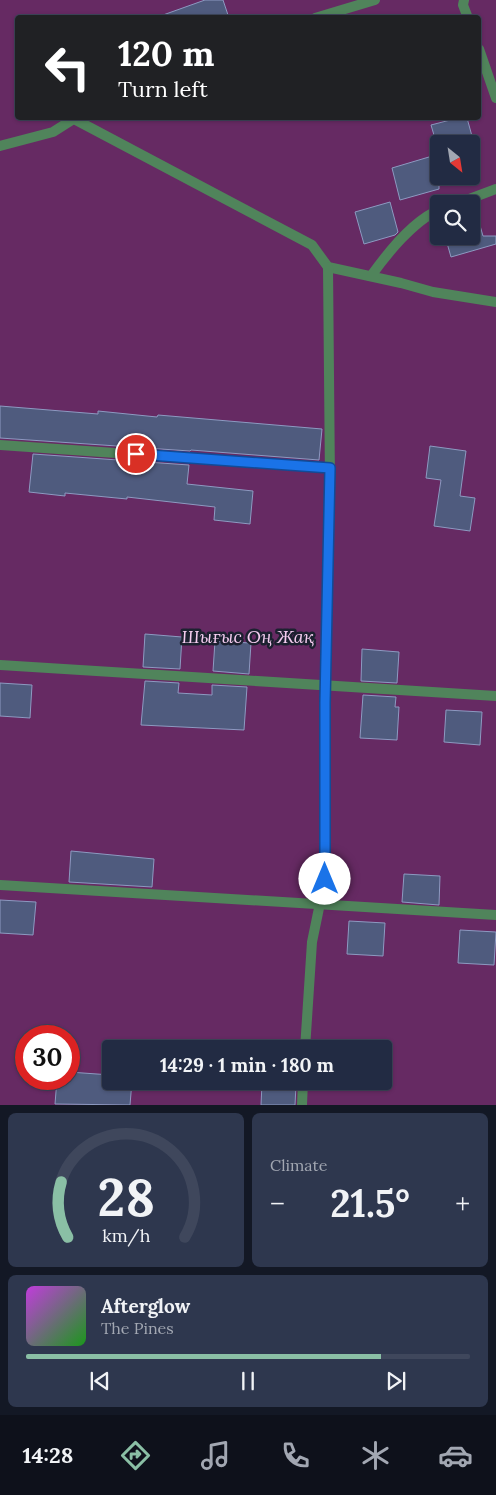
<!DOCTYPE html>
<meta charset="utf-8">
<style>
:root{--surface:#222b43;--page:#2e374e;--text:#f1f3f6;--muted:#a2a7b2;--line:#3f475c;--accent:#8abfa5}
body{margin:0;font-family:Lora,serif;background:var(--page);color:var(--text);height:100vh;display:flex;flex-direction:column;font-size:19px;white-space:nowrap}
*{box-sizing:border-box;margin:0}
p{font-size:16px;color:var(--muted)}
.icon{flex:none;width:28px;height:28px;fill:none;stroke:currentColor;stroke-width:2;stroke-linecap:round;stroke-linejoin:round}
.map{position:relative;height:1105px;overflow:hidden}
.sheet{display:flex;flex-direction:column;gap:8px;padding:8px;background:#131825;flex:1}
.sheet>*{flex:none}
.hud{position:absolute;left:15px;top:15px;width:466px;height:105px;border-radius:5px;box-shadow:0 1px 4px #0004,0 0 0 1px var(--line);background:#202124;color:#fff;overflow:hidden}
.needle{width:32px;rotate:150deg}
.buttons{position:absolute;left:430px;top:135px;display:grid;gap:10px}
.buttons a{display:grid;place-items:center;width:50px;height:50px;border-radius:5px;background:var(--surface);box-shadow:0 1px 4px #0004,0 0 0 1px var(--line);font-size:25px}
.speed{position:absolute;left:15px;top:1025px;display:flex;gap:10px;font-size:25px;font-weight:700;text-align:center}
.speed>*{display:grid;place-content:center;width:65px;height:65px;border-radius:50%;background:var(--surface);box-shadow:0 1px 4px #0004,0 0 0 1px var(--line);line-height:1}
.speed .limit{border:8px solid #d22;background:#fff;color:#111}
.pin{position:absolute;display:grid;place-items:center;width:42px;height:42px;color:#fff;margin:-21px;border:2px solid #fff;border-radius:50%;box-shadow:0 1px 5px #0007}
.me{position:absolute;width:55px;margin:-28px;rotate:0deg;stroke-linejoin:round;filter:drop-shadow(0 0 4px #0008)}
.turn{display:flex;align-items:center;gap:18px;height:105px;padding:0 20px;font-size:22px}
.turn .icon{width:65px;height:65px;stroke-width:2.5}
.turn b{display:block;font-size:35px;line-height:42px}
.big{font-size:38px;font-weight:800;line-height:1.1}
.sheet .card{flex:1;display:flex;flex-direction:column;justify-content:center;gap:8px;min-width:0;padding:0 18px;border-radius:8px;background:var(--page)}
.sheet .dial{align-items:center;gap:0}
.dial svg{height:130px;overflow:visible;fill:none;stroke:var(--line);stroke-width:7;stroke-linecap:round;text-anchor:middle}
.dial text{fill:var(--text);stroke:none}
.song{display:flex;align-items:center;gap:15px}
.cover{width:60px;height:60px;border-radius:8px;background:linear-gradient(135deg,hsl(290 70% 55%),hsl(120 70% 35%))}
.played{height:5px;border-radius:2px;background:linear-gradient(90deg,var(--accent) 80%,var(--line) 80%)}
.keys{display:flex;justify-content:space-around;direction:ltr}
.heat{display:flex;justify-content:space-between;align-items:center;font-size:28px;direction:ltr}
.sheet .tiles{flex:1;display:grid;gap:8px;grid-template-columns:1fr 1fr}
.card:last-child{grid-column:span 2}
.trip{position:absolute;left:102px;top:1040px;width:290px;height:50px;border-radius:5px;background:var(--surface);box-shadow:0 1px 4px #0004,0 0 0 1px var(--line);font-weight:800;line-height:50px;text-align:center}
.tabs{display:flex;height:80px;justify-content:space-around;align-items:center;background:#0e111b;color:var(--muted)}
.tabs .icon{width:35px;height:35px}
.tabs .selected{color:var(--accent)}
.tabs b{font-size:22px;color:var(--text)}
.map>svg:first-child{display:block}
.green{fill:#662a63;fill-rule:evenodd}
.building{fill:#4f5b7e;stroke:#8d9ac1}
.lines{fill:none;stroke-linecap:round;stroke-linejoin:round}
.service{stroke:#50845b;stroke-width:10}
.minor{stroke:#50845b;stroke-width:10}
.route-casing{stroke:#114b97;stroke-width:12}
.route{stroke:#1a73e8;stroke-width:9}
.labels{text-anchor:middle;dominant-baseline:central;stroke-width:5;stroke-linejoin:round;paint-order:stroke}
.park-label{font-size:18px;font-style:italic;fill:#f5cdf0;stroke:#1c2130}
</style>
<div class="map">
<svg width="496" height="1105" viewBox="0 0 496 1105">
<rect width="100%" height="100%" fill="#2e3959"/>
<path class="green" d="M 0,0 L 496,0 L 496,1105 L 0,1105 ZM 18,18 L 479,18 L 479,118 L 18,118 ZM 439,144 L 471,144 L 471,176 L 439,176 ZM 439,204 L 471,204 L 471,236 L 439,236 ZM 26,1036 L 69,1036 L 69,1079 L 26,1079 ZM 111,1049 L 384,1049 L 384,1081 L 111,1081 Z"/>
<path class="building" d="M 205,0 L 223,0 L 229,18 L 163,18 L 163,15 Z
M 458,118 L 467,118 L 475,147 L 471,148 L 471,144 L 439,144 L 439,152 L 431,125 Z
M 439,154 L 439,189 L 400,200 L 392,168 Z
M 390,202 L 398,232 L 395,235 L 364,244 L 355,212 Z
M 477,215 L 483,236 L 496,236 L 496,244 L 451,257 L 445,236 L 471,236 L 471,217 Z
M 0,406 L 98,414 L 98,411 L 157,417 L 158,415 L 322,429 L 319,460 L 191,450 L 190,451 L 0,438 Z
M 430,446 L 466,451 L 460,496 L 475,498 L 470,531 L 434,526 L 441,480 L 426,478 Z
M 33,454 L 189,465 L 187,484 L 253,491 L 250,524 L 214,520 L 215,507 L 127,497 L 127,499 L 65,493 L 65,496 L 29,492 Z
M 145,634 L 182,637 L 180,669 L 143,667 Z
M 215,641 L 251,643 L 249,674 L 213,671 Z
M 362,649 L 399,652 L 397,683 L 361,681 Z
M 145,681 L 179,683 L 178,693 L 212,695 L 212,685 L 247,687 L 244,730 L 141,725 Z
M 0,683 L 32,685 L 30,718 L 0,716 Z
M 363,695 L 396,697 L 395,707 L 399,707 L 397,740 L 360,738 Z
M 446,710 L 482,712 L 480,745 L 444,742 Z
M 71,851 L 154,859 L 152,887 L 69,882 Z
M 404,874 L 440,876 L 439,905 L 402,902 Z
M 0,900 L 36,902 L 33,935 L 0,933 Z
M 349,921 L 385,923 L 383,956 L 347,954 Z
M 460,930 L 496,932 L 494,965 L 458,963 Z
M 69,1072 L 111,1075 L 111,1081 L 132,1081 L 130,1105 L 55,1104 L 57,1079 L 69,1079 Z
M 262,1083 L 296,1085 L 295,1105 L 261,1105 Z"/>
<g class="lines">
<path class="service" d="M 464,0 L 463,5 L 468,18
M 315,18 L 375,0
M 479,49 L 496,98
M 74,119 L 312,245 L 328,267 L 401,283 L 433,292 L 496,302
M 0,146 L 53,132 L 75,118
M 456,204 L 496,189
M 371,276 C 386,255 414,220 439,210
M 0,445 L 330,468
M 0,665 L 496,696
M 0,885 L 496,915"/>
<path class="minor" d="M 305,1049 L 312,942 L 325,879 L 325,703 L 330,482 L 328,267
M 302,1105 L 303,1081"/>
</g>
<g class="lines">
<defs>
<path id="route" d="M 136,454 L 330,468 L 325,703 L 325,879"/>
</defs>
<use href="#route" class="route-casing"/>
<use href="#route" class="route"/>
</g>
<g class="labels">
<g class="park-label">
<text x="248" y="636">Шығыс Оң Жақ</text>
</g>
</g>
</svg>
<div class="buttons">
<a><svg class="needle" viewBox="-14 -14 28 28"><path d="M0-13l5 13h-10z" fill="#e53935"/><path d="M0 13l5-13h-10z" fill="#a2a7b2"/></svg></a>
<a><svg class="icon" aria-label="search" viewBox="0 0 24 24"><circle cx="10" cy="10" r="6"/><path d="M15 15l6 6"/></svg></a>
</div>
<div class="speed"><div class="limit">30</div></div>
<div class="pin" style="left:136px;top:454px;background:#d93025"><svg class="icon" aria-label="arrive" viewBox="0 0 24 24"><path d="M6 21V4h12l-3 4 3 4H6"/></svg></div>
<svg class="me" style="left:325px;top:879px" viewBox="-20 -20 40 40"><circle r="19" fill="#fff"/><path d="M0-13L10 11 0 6-10 11z" fill="#1a73e8"/></svg>
<div class="trip">14:29 · 1 min · 180 m</div>
<div class="hud">
<div class="turn"><svg class="icon" aria-label="left" viewBox="0 0 24 24"><path d="M17 20v-9H6M10 6l-5 5 5 5"/></svg><div><b>120 m</b>Turn left</div></div>
</div>
</div>
<section class="sheet">
<div class="tiles">
<div class="card dial"><svg viewBox="0 0 100 80">
<path d="M14 69A42 42 0 1 1 86 69"/>
<path d="M14 69A42 42 0 0 1 10 35" stroke="#8abfa5"/>
<text x="50" y="56" font-size="32" font-weight="700">28</text>
<text x="50" y="72" font-size="11">km/h</text>
</svg></div>
<div class="card"><p>Climate</p>
<div class="heat"><a>−</a><b class="big">21.5°</b><a>+</a></div>
</div>
<div class="card">
<div class="song"><i class="cover"></i><div><b>Afterglow</b><p>The Pines</p></div></div>
<div class="played"></div>
<div class="keys"><svg class="icon" aria-label="previous" viewBox="0 0 24 24"><path d="M18 5L8 12l10 7zM5 5v14"/></svg><svg class="icon" aria-label="pause" viewBox="0 0 24 24"><path d="M8 5v14M16 5v14"/></svg><svg class="icon" aria-label="next" viewBox="0 0 24 24"><path d="M6 5l10 7-10 7zM19 5v14"/></svg></div>
</div>
</div>
</section>
<nav class="tabs">
<b>14:28</b>
<svg class="icon selected" aria-label="directions" viewBox="0 0 24 24"><path d="M12 3l9 9-9 9-9-9zM9 14v-3h6M13 9l2 2-2 2"/></svg>
<svg class="icon" aria-label="music" viewBox="0 0 24 24"><path d="M9 18V5l10-2v13"/><circle cx="6" cy="18" r="3"/><circle cx="16" cy="16" r="3"/></svg>
<svg class="icon" aria-label="phone" viewBox="0 0 24 24"><path d="M5 4h4l2 5-3 2q2 4 5 5l2-3 5 2v4C11 20 4 13 5 4z"/></svg>
<svg class="icon" aria-label="climate" viewBox="0 0 24 24"><path d="M12 3v18M4 7l16 10M4 17L20 7"/></svg>
<svg class="icon" aria-label="car" viewBox="0 0 24 24"><path d="M5 17H2v-5l4-1 3-4h7l3 4 3 1v5h-3M9 17h6M6 11h13"/><circle cx="7" cy="17" r="2"/><circle cx="17" cy="17" r="2"/></svg>
</nav>
